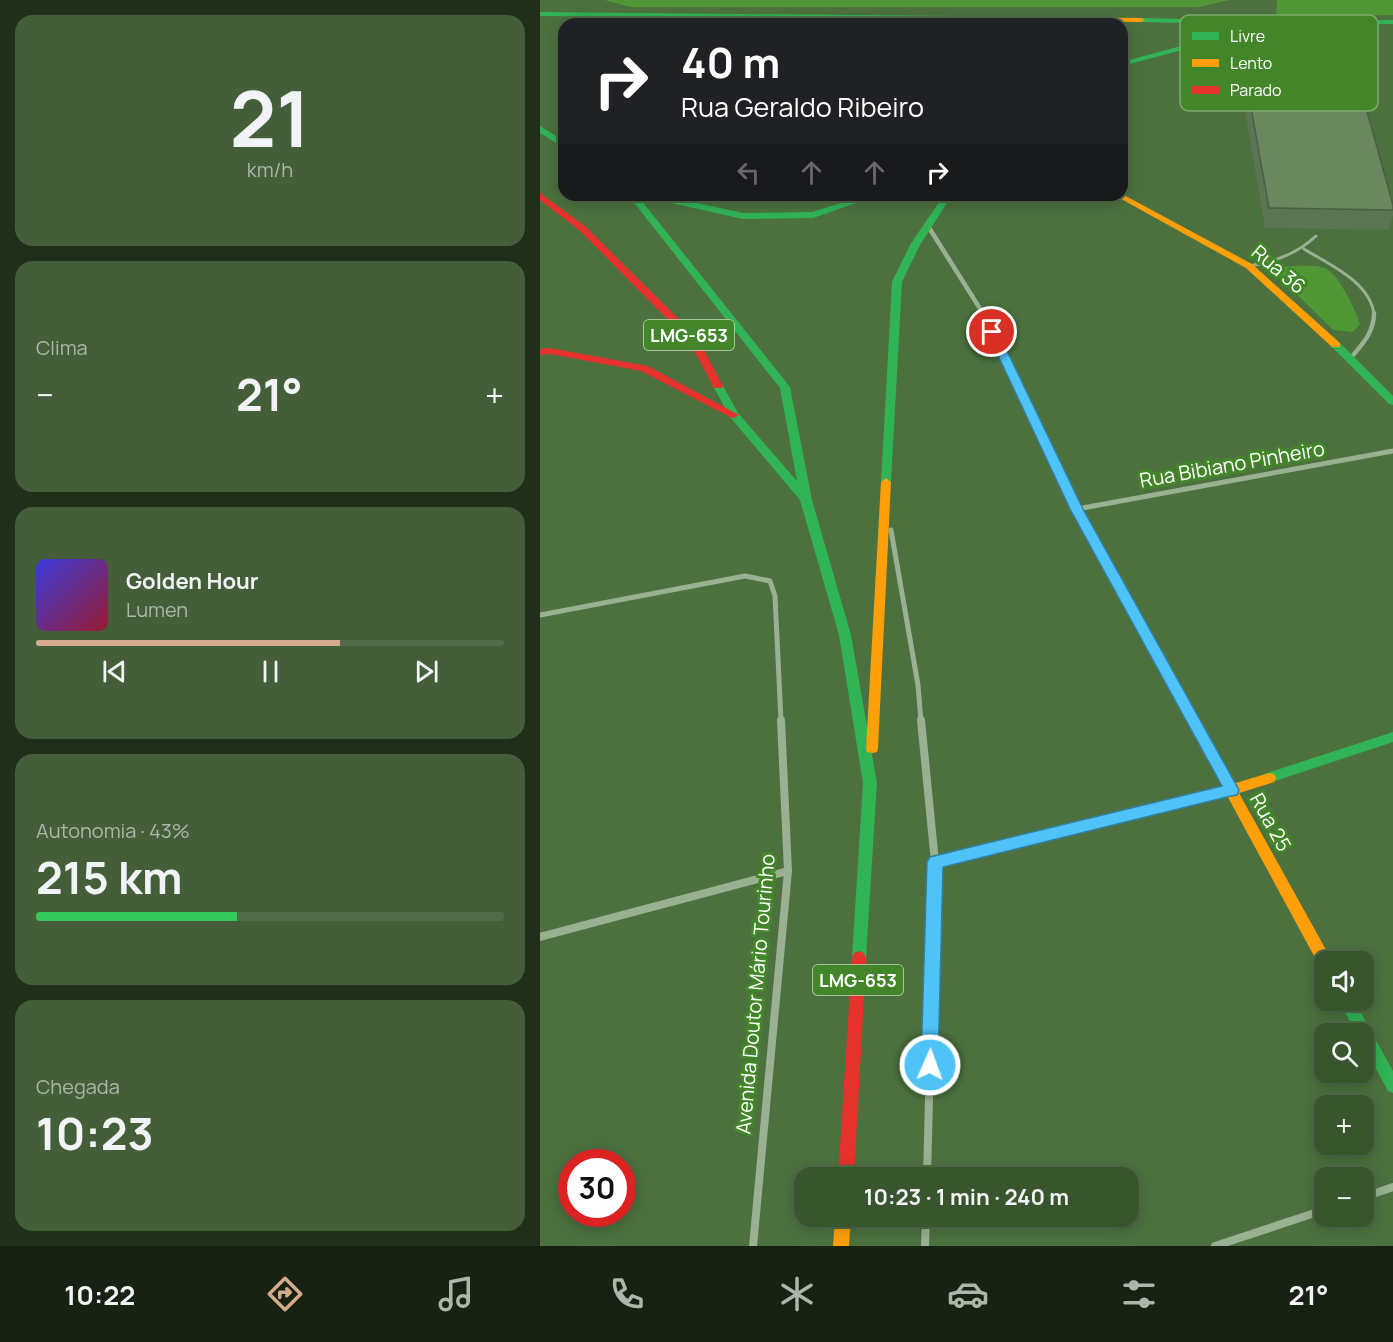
<!DOCTYPE html>
<html lang="pt">
<meta charset="utf-8">
<style>
:root{--surface:#39552e;--page:#445e3a;--text:#f1f3f6;--muted:#abb7aa;--line:#536b4a;--accent:#d6ab8b}
body{margin:0;font-family:Manrope,sans-serif;background:var(--page);color:var(--text);height:100vh;display:flex;flex-direction:column;font-size:22px;white-space:nowrap}
*{box-sizing:border-box;margin:0}
p{font-size:20px;color:var(--muted)}
.icon{flex:none;width:33px;height:33px;fill:none;stroke:currentColor;stroke-width:2;stroke-linecap:round;stroke-linejoin:round}
.map{position:relative;flex:1;overflow:hidden}
.drawer{display:flex;flex-direction:column;gap:15px;padding:15px;background:#1f2f19;width:540px}
.drawer>*{flex:none}
.guide{position:absolute;left:18px;top:18px;width:570px;height:183px;border-radius:18px;box-shadow:0 3px 15px #0003,0 0 0 2px var(--line);background:#202124;color:#fff;overflow:hidden}
.buttons{position:absolute;left:774px;top:951px;display:grid;gap:12px}
.buttons a{display:grid;place-items:center;width:60px;height:60px;border-radius:12px;background:var(--surface);box-shadow:0 3px 15px #0003,0 0 0 2px var(--line);font-size:30px}
.speed{position:absolute;left:18px;top:1149px;display:flex;gap:12px;font-size:30px;font-weight:700;text-align:center}
.speed>*{display:grid;place-content:center;width:78px;height:78px;border-radius:50%;background:var(--surface);box-shadow:0 3px 15px #0003,0 0 0 2px var(--line);line-height:1}
.speed .limit{border:9px solid #d22;background:#fff;color:#111}
.pin{position:absolute;display:grid;place-items:center;width:51px;height:51px;color:#fff;margin:-26px;border:3px solid #fff;border-radius:50%;box-shadow:0 2px 6px #0007}
.me{position:absolute;width:66px;margin:-33px;rotate:2deg;stroke-linejoin:round;filter:drop-shadow(0 0 4px #0008)}
.turn{display:flex;align-items:center;gap:21px;height:126px;padding:0 24px;font-size:27px}
.turn .icon{width:78px;height:78px;stroke-width:2.5}
.turn b{display:block;font-size:42px;line-height:51px}
.lanes{display:flex;align-items:center;height:57px;padding:0 24px;background:#0003;justify-content:center;gap:30px;direction:ltr}
.lanes .off{opacity:.35}
.big{font-size:45px;font-weight:700;line-height:1.1}
.drawer .card{flex:1;display:flex;flex-direction:column;justify-content:center;gap:9px;min-width:0;padding:0 21px;border-radius:18px;background:var(--page)}
.drawer .dial{align-items:center;gap:0}
.dial b{font-size:78px;line-height:1}
.song{display:flex;align-items:center;gap:18px}
.cover{width:72px;height:72px;border-radius:9px;background:linear-gradient(135deg,hsl(240 70% 55%),hsl(350 70% 35%))}
.played{height:6px;border-radius:3px;background:linear-gradient(90deg,var(--accent) 65%,var(--line) 65%)}
.keys{display:flex;justify-content:space-around;direction:ltr}
.heat{display:flex;justify-content:space-between;align-items:center;font-size:33px;direction:ltr}
.charge{height:9px;border-radius:4px;background:linear-gradient(90deg,#34c759 43%,var(--line) 0)}
.trip{position:absolute;left:254px;top:1167px;width:345px;height:60px;border-radius:18px;background:var(--surface);box-shadow:0 3px 15px #0003,0 0 0 2px var(--line);font-weight:700;line-height:60px;text-align:center}
.menu{display:flex;height:96px;justify-content:space-around;align-items:center;background:#172212;color:var(--muted)}
.menu .icon{width:42px;height:42px}
.menu .on{color:var(--accent)}
.menu b{font-size:27px;color:var(--text)}
main{display:flex;flex:1;min-height:0}
.map>svg:first-child{display:block}
.green{fill:#509835}
.lines{fill:none;stroke-linecap:round;stroke-linejoin:round}
.lane-far1{stroke:#99b092;stroke-width:3}
.lane{stroke:#99b092;stroke-width:4.5}
.street-far2{stroke:#99b092;stroke-width:4.5}
.street-far1{stroke:#99b092;stroke-width:5}
.street{stroke:#99b092;stroke-width:8}
.fast{fill:#30b455;fill-rule:evenodd}
.slow{fill:#ff9f0a;fill-rule:evenodd}
.jam{fill:#e5322d;fill-rule:evenodd}
.wall{fill:#5b7453}
.building{fill:#6a8760;stroke:#4a5e43;stroke-width:1.5}
.route{fill:#4fc3f7;stroke:#337fa1;stroke-width:1.5}
.labels{text-anchor:middle;dominant-baseline:central;stroke-width:6;stroke-linejoin:round;paint-order:stroke}
.shield{fill:#428629;stroke:#c6dbbf;stroke-width:1.5}
.shield-label{font-size:18px;font-weight:bold;fill:#fff}
.street-label{font-size:20px;fill:#fff;stroke:#428629}
.key{fill:#428629;stroke:#7baa69;stroke-width:1.5}
.key-label{font-size:16px;fill:#fff}
</style>
<main>
<section class="drawer">
<div class="card dial"><b>21</b><p>km/h</p></div>
<div class="card"><p>Clima</p>
<div class="heat"><a>−</a><b class="big">21°</b><a>+</a></div>
</div>
<div class="card">
<div class="song"><i class="cover"></i><div><b>Golden Hour</b><p>Lumen</p></div></div>
<div class="played"></div>
<div class="keys"><svg class="icon" aria-label="previous" viewBox="0 0 24 24"><path d="M18 5L8 12l10 7zM5 5v14"/></svg><svg class="icon" aria-label="pause" viewBox="0 0 24 24"><path d="M8 5v14M16 5v14"/></svg><svg class="icon" aria-label="next" viewBox="0 0 24 24"><path d="M6 5l10 7-10 7zM19 5v14"/></svg></div>
</div>
<div class="card"><p>Autonomia · 43%</p><b class="big">215 km</b><div class="charge"></div></div>
<div class="card"><p>Chegada</p><b class="big">10:23</b></div>
</section>
<div class="map">
<svg width="853" height="1246" viewBox="0 0 853 1246">
<rect width="100%" height="100%" fill="#4c713e"/>
<path class="green" d="M 65,0 L 690,0 L 658,7 L 90,7 Z
M 737,0 L 853,0 L 853,15 L 736,18 Z
M 751,266 C 761,266 775,265 785,268 C 798,273 816,311 820,324 L 813,332 L 793,330 L 741,279 L 737,274 L 740,268 Z"/>
<g class="lines">
<path class="lane-far1" d="M 764,249 C 788,264 831,282 834,315
M 709,266 C 735,262 757,254 776,236"/>
<path class="lane" d="M 810,359 C 822,344 834,333 834,313"/>
<path class="street-far2" d="M 388,226 L 444,315"/>
<path class="street-far1" d="M 444,313 L 537,509 L 653,721
M 537,509 L 853,451
M 351,530 L 378,685 L 381,721
M 0,615 L 205,576 L 230,581 L 235,596 L 241,721"/>
<path class="street" d="M 381,720 L 395,862 L 387,1178
M 395,862 L 691,790 L 652,720
M 0,937 L 248,871
M 824,1197 L 853,1187
M 213,1246 L 248,871 L 241,720
M 385,1246 L 386,1216
M 675,1246 L 784,1210"/>
<path class="fast" d="M 0,12 L 421,16 L 425,18 L 421,20 L 0,16 Z
M 598,18 L 741,21 L 853,20 L 853,24 L 741,25 L 601,22 L 597,20 Z
M 739,30 L 742,30 L 742,34 L 642,50 L 582,66 L 582,62 L 641,46 Z
M 0,126 L 24,141 L 24,148 L 0,133 Z
M 88,195 L 97,195 L 250,387 L 272,500 L 311,635 L 337,783 L 326,958 L 324,963 L 319,965 L 314,963 L 312,958 L 323,783 L 299,635 L 260,500 L 190,417 L 173,386 L 178,383 L 182,384 L 198,413 L 257,481 L 240,388 Z
M 105,195 L 121,195 L 203,213 L 272,212 L 326,195 L 339,195 L 273,218 L 203,219 L 109,198 Z
M 404,195 L 412,195 L 380,245 L 362,282 L 351,482 L 346,486 L 341,482 L 352,282 L 370,245 Z
M 796,342 L 800,343 L 853,396 L 853,405 L 849,404 L 792,347 L 791,345 Z
M 853,732 L 853,742 L 729,783 L 724,782 L 722,778 L 724,774 Z
M 799,1000 L 814,1000 L 853,1071 L 853,1093 L 848,1091 L 824,1047 L 824,1034 L 816,1034 Z"/>
<path class="slow" d="M 418,16 L 601,18 L 605,20 L 601,22 L 421,20 L 417,18 Z
M 582,194 L 712,264 L 800,343 L 800,347 L 792,347 L 706,268 L 574,195 Z
M 346,478 L 351,482 L 338,748 L 337,752 L 332,753 L 327,752 L 326,748 L 341,482 Z
M 729,773 L 734,774 L 736,778 L 734,782 L 699,793 L 790,957 L 792,962 L 784,962 L 784,968 L 780,967 L 684,790 L 686,786 Z
M 295,1216 L 311,1216 L 309,1246 L 293,1246 Z"/>
<path class="jam" d="M 0,193 L 45,226 L 157,337 L 183,386 L 182,388 L 174,388 L 149,341 L 39,230 L 0,200 Z
M 10,348 L 108,366 L 199,415 L 194,418 L 190,417 L 101,371 L 10,354 L 0,355 L 0,349 Z
M 319,951 L 324,953 L 326,958 L 314,1178 L 298,1178 L 312,958 L 314,953 Z"/>
</g>
<path class="wall" d="M 708,91 L 853,205 L 853,215 L 849,230 L 725,228 L 705,111 Z"/>
<path class="building" d="M 708,91 L 822,93 L 853,205 L 853,210 L 729,208 Z"/>
<path class="route" d="M 452,328 L 458,332 L 543,509 L 699,790 L 697,795 L 691,796 L 403,867 L 398,1065 L 396,1071 L 390,1073 L 384,1071 L 381,1065 L 387,862 L 390,857 L 682,786 L 530,509 L 447,332 Z"/>
<g class="labels">
<g class="shield">
<rect x="104" y="320" width="90" height="30" rx="4.5"/>
<rect x="273" y="965" width="90" height="30" rx="4.5"/>
</g>
<g class="shield-label">
<text x="149" y="335">LMG-653</text>
<text x="318" y="980">LMG-653</text>
</g>
<g class="street-label">
<text transform="translate(739 269) rotate(40)">Rua 36</text>
<text transform="translate(692 464) rotate(-10)">Rua Bibiano Pinheiro</text>
<text transform="translate(731 822) rotate(61)">Rua 25</text>
<text transform="translate(215 994) rotate(-85)">Avenida Doutor Mário Tourinho</text>
</g>
</g>
<rect x="640" y="15" width="198" height="96" rx="9" class="key"/>
<rect x="652" y="32" width="27" height="8" fill="#30b455"/>
<rect x="652" y="59" width="27" height="8" fill="#ff9f0a"/>
<rect x="652" y="86" width="27" height="8" fill="#e5322d"/>
<g class="key-label">
<text x="690" y="42">Livre</text>
<text x="690" y="69">Lento</text>
<text x="690" y="96">Parado</text>
</g>
</svg>
<div class="buttons">
<a><svg class="icon" aria-label="sound" viewBox="0 0 24 24"><path d="M4 9h4l5-4v14l-5-4H4zM17 9q2 3 0 6"/></svg></a>
<a><svg class="icon" aria-label="search" viewBox="0 0 24 24"><circle cx="10" cy="10" r="6"/><path d="M15 15l6 6"/></svg></a>
<a>+</a>
<a>−</a>
</div>
<div class="speed"><div class="limit">30</div></div>
<div class="pin" style="left:452px;top:332px;background:#d93025"><svg class="icon" aria-label="arrive" viewBox="0 0 24 24"><path d="M6 21V4h12l-3 4 3 4H6"/></svg></div>
<svg class="me" style="left:390px;top:1065px" viewBox="-20 -20 40 40"><circle r="17" fill="#4fc3f7" stroke="#fff" stroke-width="3"/><path d="M0-11L8 9 0 5-8 9z" fill="#fff"/></svg>
<div class="trip">10:23 · 1 min · 240 m</div>
<div class="guide">
<div class="turn"><svg class="icon" aria-label="right" viewBox="0 0 24 24"><path d="M7 20v-9h11M14 6l5 5-5 5"/></svg><div><b>40 m</b>Rua Geraldo Ribeiro</div></div>
<div class="lanes"><svg class="icon off" aria-label="left" viewBox="0 0 24 24"><path d="M17 20v-9H6M10 6l-5 5 5 5"/></svg><svg class="icon off" aria-label="ahead" viewBox="0 0 24 24"><path d="M12 20V5M6 11l6-6 6 6"/></svg><svg class="icon off" aria-label="ahead" viewBox="0 0 24 24"><path d="M12 20V5M6 11l6-6 6 6"/></svg><svg class="icon" aria-label="right" viewBox="0 0 24 24"><path d="M7 20v-9h11M14 6l5 5-5 5"/></svg></div>
</div>
</div>
</main>
<nav class="menu">
<b>10:22</b>
<svg class="icon on" aria-label="directions" viewBox="0 0 24 24"><path d="M12 3l9 9-9 9-9-9zM9 14v-3h6M13 9l2 2-2 2"/></svg>
<svg class="icon" aria-label="music" viewBox="0 0 24 24"><path d="M9 18V5l10-2v13"/><circle cx="6" cy="18" r="3"/><circle cx="16" cy="16" r="3"/></svg>
<svg class="icon" aria-label="phone" viewBox="0 0 24 24"><path d="M5 4h4l2 5-3 2q2 4 5 5l2-3 5 2v4C11 20 4 13 5 4z"/></svg>
<svg class="icon" aria-label="climate" viewBox="0 0 24 24"><path d="M12 3v18M4 7l16 10M4 17L20 7"/></svg>
<svg class="icon" aria-label="car" viewBox="0 0 24 24"><path d="M5 17H2v-5l4-1 3-4h7l3 4 3 1v5h-3M9 17h6M6 11h13"/><circle cx="7" cy="17" r="2"/><circle cx="17" cy="17" r="2"/></svg>
<svg class="icon" aria-label="filters" viewBox="0 0 24 24"><path d="M4 7h16M4 17h16"/><circle cx="9" cy="7" r="2"/><circle cx="15" cy="17" r="2"/></svg>
<b>21°</b>
</nav>
